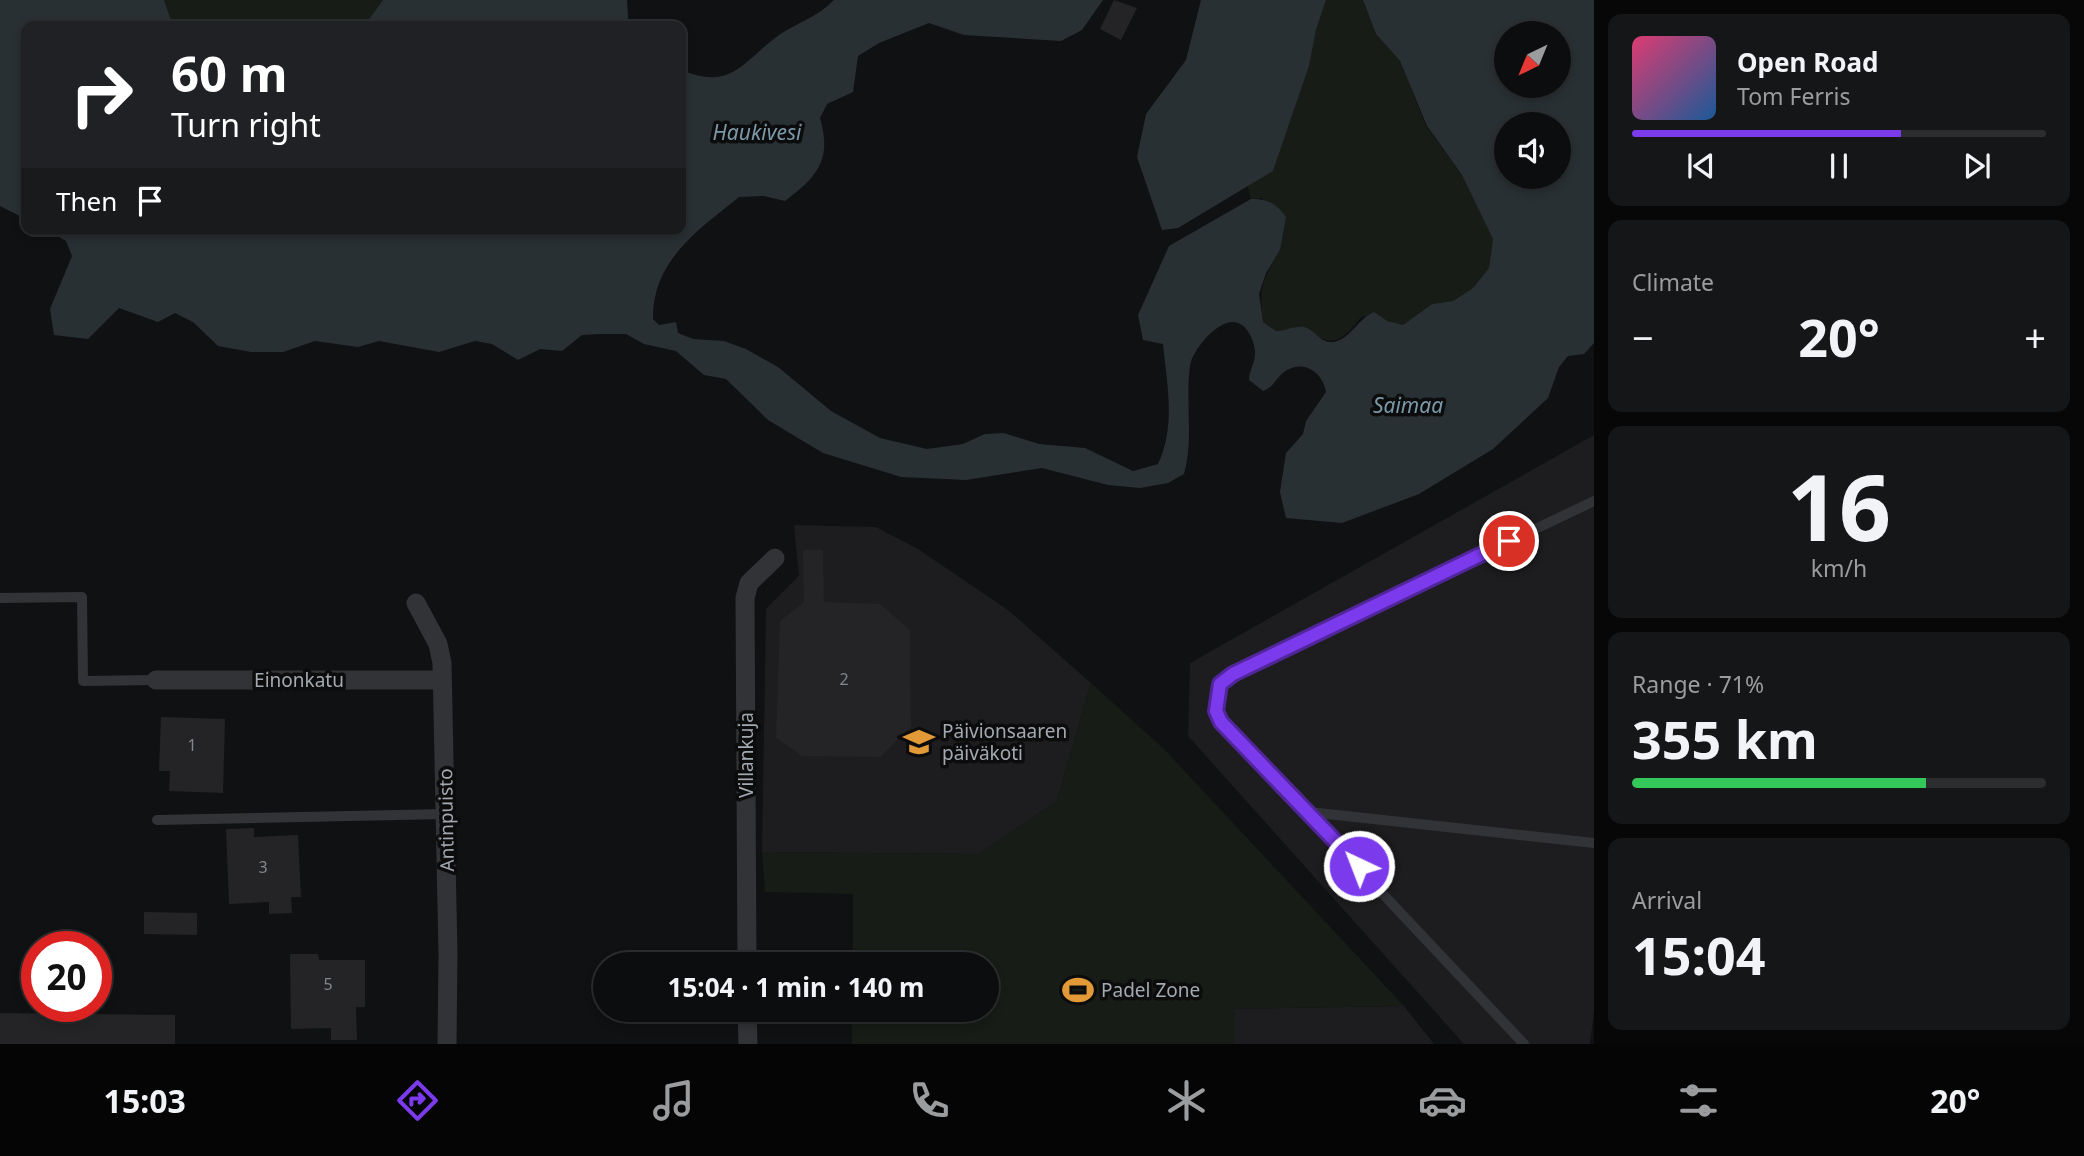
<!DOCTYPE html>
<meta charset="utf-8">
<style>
:root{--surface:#0c0d0e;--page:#151617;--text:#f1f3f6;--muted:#9a9c9e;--line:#2c2d2e;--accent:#7c3aed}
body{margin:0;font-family:"Noto Sans",sans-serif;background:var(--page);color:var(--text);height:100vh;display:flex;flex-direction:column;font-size:26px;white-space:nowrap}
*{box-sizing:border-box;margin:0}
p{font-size:23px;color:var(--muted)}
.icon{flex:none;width:38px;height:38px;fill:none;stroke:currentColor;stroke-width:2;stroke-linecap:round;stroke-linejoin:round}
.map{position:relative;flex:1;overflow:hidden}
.sheet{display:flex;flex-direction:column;gap:14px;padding:14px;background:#070708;width:490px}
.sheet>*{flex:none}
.banner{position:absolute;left:21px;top:21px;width:665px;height:214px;border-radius:14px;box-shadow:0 4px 10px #0003,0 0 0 2px var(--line);background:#202124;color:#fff;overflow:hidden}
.needle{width:46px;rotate:223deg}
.fabs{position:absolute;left:1494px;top:21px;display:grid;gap:14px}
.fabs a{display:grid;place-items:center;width:77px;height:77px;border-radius:50%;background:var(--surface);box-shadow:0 4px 10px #0003,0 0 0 2px var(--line);font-size:35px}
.speed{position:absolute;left:21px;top:931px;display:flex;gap:14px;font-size:35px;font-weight:700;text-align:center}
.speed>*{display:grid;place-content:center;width:91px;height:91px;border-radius:50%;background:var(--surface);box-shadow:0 4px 10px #0003,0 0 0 2px var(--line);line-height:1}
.speed .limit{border:10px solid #d22;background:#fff;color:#111}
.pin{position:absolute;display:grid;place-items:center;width:60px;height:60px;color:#fff;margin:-30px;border:4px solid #fff;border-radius:50%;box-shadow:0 2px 7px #0007}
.me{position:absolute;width:77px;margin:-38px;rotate:317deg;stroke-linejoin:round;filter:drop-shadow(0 0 5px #0008)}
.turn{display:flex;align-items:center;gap:24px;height:147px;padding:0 35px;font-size:32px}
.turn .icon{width:91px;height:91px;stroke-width:2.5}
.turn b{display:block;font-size:49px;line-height:60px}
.then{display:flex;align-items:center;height:66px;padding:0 35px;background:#0003;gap:14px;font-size:26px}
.big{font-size:52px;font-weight:700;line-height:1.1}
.sheet .card{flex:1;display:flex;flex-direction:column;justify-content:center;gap:10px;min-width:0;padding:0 24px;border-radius:14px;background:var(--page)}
.sheet .dial{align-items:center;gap:0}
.dial b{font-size:91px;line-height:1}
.song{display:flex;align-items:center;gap:21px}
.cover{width:84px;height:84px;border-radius:10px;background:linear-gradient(135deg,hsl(340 70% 55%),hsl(210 70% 35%))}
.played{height:7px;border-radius:4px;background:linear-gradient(90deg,var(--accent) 65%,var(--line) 65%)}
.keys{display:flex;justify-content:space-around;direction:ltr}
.heat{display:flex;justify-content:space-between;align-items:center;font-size:38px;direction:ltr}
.charge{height:10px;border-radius:5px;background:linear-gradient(90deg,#34c759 71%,var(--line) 0)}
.trip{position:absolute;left:593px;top:952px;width:406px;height:70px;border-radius:35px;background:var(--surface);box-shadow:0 4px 10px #0003,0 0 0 2px var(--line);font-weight:700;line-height:70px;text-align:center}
.dock{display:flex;height:112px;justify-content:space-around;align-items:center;background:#050506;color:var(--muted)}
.dock .icon{width:49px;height:49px}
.dock .selected{color:var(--accent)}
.dock b{font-size:32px;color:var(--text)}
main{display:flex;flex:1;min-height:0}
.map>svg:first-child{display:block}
.built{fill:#1d1d1f}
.green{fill:#171c17}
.water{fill:#283034;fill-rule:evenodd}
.building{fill:#242426}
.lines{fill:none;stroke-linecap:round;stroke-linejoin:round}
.service{stroke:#323336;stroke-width:10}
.minor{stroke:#323336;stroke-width:19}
.route-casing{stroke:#51269a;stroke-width:18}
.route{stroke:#7c3aed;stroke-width:12}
.labels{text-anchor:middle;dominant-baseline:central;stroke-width:7;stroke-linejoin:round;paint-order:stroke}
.number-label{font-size:16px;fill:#82878e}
.street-label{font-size:19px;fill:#a3a9b1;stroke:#0c0c0d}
.poi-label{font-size:19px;fill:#a3a9b1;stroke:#0c0c0d;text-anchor:start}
.water-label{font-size:21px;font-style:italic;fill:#7c99aa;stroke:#0c0c0d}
</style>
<main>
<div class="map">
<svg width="1594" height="1044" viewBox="0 0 1594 1044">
<rect width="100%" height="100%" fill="#101112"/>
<path class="built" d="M 1594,435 L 1594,1011 L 1590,1044 L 1464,1044 L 1188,736 L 1190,663 Z
M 794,525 L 876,527 L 918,549 L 1008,610 L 1091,683 L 1057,801 L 979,854 L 762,852 L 766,609 L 799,576 Z
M 1404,1006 L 1434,1044 L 1234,1044 L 1233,1009 Z"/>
<path class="green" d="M 164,0 L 383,0 L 364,26 L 173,26 Z
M 1326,0 L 1363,0 L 1376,34 L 1400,61 L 1426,126 L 1462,175 L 1493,238 L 1489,268 L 1473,288 L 1453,301 L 1432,304 L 1403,325 L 1362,316 C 1345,337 1333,352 1309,329 L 1276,331 L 1263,322 C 1258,289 1263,279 1280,250 L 1262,198 L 1251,199 L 1247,184 L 1273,171 L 1309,66 L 1316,30 Z
M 1091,683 L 1164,749 L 1404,1006 L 1234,1009 L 1234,1044 L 852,1044 L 852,1010 L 987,1010 L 987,964 L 853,964 L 853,894 L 765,892 L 762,852 L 979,854 L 1057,801 Z"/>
<path class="water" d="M 0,0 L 164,0 L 173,26 L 26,26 L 26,219 L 0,206 Z
M 383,0 L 627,0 L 628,18 L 634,26 L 364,26 Z
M 834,0 L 1103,0 L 1082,30 L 1061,41 L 964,35 L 929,23 L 879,43 L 858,56 L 853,92 L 827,104 L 820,118 C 832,160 818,176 785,201 L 764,196 L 739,197 C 698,230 652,261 653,319 L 659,325 L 676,322 L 678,333 L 693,339 L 724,341 L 746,349 L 778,367 L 831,411 L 880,438 L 927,449 L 963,444 L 985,434 L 1004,433 L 1039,444 L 1085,448 L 1133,471 L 1158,464 C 1176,426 1167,384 1163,344 L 1143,340 L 1138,315 L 1169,246 L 1251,199 C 1266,198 1277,204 1286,217 L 1280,250 L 1266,273 L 1259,294 L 1263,322 L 1276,331 C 1288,331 1299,323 1309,329 C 1318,334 1322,344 1334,342 C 1350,339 1359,318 1374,312 L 1387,321 L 1403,325 L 1432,304 L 1453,301 L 1473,288 L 1489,268 L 1493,239 L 1462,175 L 1427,126 L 1400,61 L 1376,34 L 1363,0 L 1594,0 L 1594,343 L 1584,354 L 1568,356 L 1559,367 L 1548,398 L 1493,449 L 1419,494 L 1342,523 L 1286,518 L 1280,492 L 1286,453 L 1303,434 L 1306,421 L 1326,392 C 1323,373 1304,358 1284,372 C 1275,379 1274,387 1263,391 L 1249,380 C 1249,371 1255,363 1255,354 C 1256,344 1248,326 1238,323 C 1220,316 1192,350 1190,366 C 1185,402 1194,438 1184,474 L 1168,483 L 1140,488 L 1108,485 L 1042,468 L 966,480 L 901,477 L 823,453 L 768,420 L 726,379 L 704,375 L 676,351 L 644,344 L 626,334 L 599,334 L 582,335 L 562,351 L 540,349 L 518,360 L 492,344 L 475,341 L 439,352 L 379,341 L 358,347 L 315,341 L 283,352 L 251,352 L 218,346 L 193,322 L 175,313 L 158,322 L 119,308 L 88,339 L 54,335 L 50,309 L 72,256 L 66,241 L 45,229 L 681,229 L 681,70 C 733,91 742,62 779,35 C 797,23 819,16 834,0 ZM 1559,33 L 1559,86 L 1507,86 L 1507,33 ZM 1507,124 L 1559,124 L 1559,177 L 1507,177 Z
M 1201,0 L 1326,0 L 1316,30 L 1309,66 L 1273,171 L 1178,228 L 1162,230 L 1137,157 L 1146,114 L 1186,60 Z"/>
<path class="building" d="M 1114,0 L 1137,8 L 1121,40 L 1100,29 Z
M 803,550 L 823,550 L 824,602 L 880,604 L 910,630 L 911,727 L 880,757 L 802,756 L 776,738 L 780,621 L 804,602 Z
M 161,717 L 225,719 L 223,793 L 169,791 L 170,771 L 159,771 Z
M 254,828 L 254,837 L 298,835 L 301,897 L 291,897 L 292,913 L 269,914 L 269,902 L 229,904 L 226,829 Z
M 144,912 L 197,913 L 197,935 L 144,934 Z
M 290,954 L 318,954 L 319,960 L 365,960 L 365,1007 L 356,1007 L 357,1040 L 331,1040 L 331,1028 L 291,1029 Z
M 0,1013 L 175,1015 L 175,1044 L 0,1044 Z"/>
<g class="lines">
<path class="service" d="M 0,598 L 82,597 L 83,681 L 156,680
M 1309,812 L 1594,843
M 157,820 L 445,814
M 1524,1044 L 1221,722 C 1211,706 1217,684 1233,674 L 1594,501"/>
<path class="minor" d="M 416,603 L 438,644 L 442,663 L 448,954 L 447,1044
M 156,680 L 442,680
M 747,964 L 745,598 L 749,583 L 775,558
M 747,1010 L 748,1044"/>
</g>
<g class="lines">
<defs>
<path id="route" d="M 1359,866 L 1221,722 L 1216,711 L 1220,684 L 1233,674 L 1509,541"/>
</defs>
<use href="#route" class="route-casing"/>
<use href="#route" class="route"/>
</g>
<defs>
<symbol id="school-bare" viewBox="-9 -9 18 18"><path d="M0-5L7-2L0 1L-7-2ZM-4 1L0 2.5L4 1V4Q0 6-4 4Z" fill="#e29a38" stroke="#0c0c0d" stroke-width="2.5" paint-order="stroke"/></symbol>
<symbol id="stadium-bare" viewBox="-9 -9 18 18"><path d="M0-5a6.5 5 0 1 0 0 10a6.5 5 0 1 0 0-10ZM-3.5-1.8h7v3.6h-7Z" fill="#e29a38" stroke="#0c0c0d" stroke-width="2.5" paint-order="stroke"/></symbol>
</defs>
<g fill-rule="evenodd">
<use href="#school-bare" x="897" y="720" width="44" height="44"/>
<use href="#stadium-bare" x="1056" y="968" width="44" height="44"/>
</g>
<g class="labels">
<g class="number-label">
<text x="844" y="679">2</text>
<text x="192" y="745">1</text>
<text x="263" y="867">3</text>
<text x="328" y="984">5</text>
</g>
<g class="street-label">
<text x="299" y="680">Einonkatu</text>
<text transform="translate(746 755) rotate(-90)">Villankuja</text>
<text transform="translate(446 820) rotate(-91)">Antinpuisto</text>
</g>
<g class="poi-label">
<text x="942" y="731">Päivionsaaren<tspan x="942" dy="22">päiväkoti</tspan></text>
<text x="1101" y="990">Padel Zone</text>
</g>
<g class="water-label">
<text x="757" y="132">Haukivesi</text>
<text x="1408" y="405">Saimaa</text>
</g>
</g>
</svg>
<div class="fabs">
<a><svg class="needle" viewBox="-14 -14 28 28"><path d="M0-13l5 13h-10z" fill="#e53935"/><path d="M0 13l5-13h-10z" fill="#9a9c9e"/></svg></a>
<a><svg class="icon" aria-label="sound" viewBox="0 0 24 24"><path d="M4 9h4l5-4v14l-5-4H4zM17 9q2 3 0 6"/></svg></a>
</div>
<div class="speed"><div class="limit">20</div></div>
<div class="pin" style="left:1509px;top:541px;background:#d93025"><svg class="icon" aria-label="arrive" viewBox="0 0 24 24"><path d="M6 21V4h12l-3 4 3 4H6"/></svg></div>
<svg class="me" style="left:1359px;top:866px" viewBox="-20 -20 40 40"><circle r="17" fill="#7c3aed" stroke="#fff" stroke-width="3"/><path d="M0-11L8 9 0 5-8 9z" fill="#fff"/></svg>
<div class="trip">15:04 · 1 min · 140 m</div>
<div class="banner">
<div class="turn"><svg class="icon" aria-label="right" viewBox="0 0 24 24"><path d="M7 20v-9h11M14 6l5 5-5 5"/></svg><div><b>60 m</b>Turn right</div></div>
<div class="then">Then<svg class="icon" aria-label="arrive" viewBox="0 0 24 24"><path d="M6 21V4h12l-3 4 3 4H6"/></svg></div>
</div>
</div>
<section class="sheet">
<div class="card">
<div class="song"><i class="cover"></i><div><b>Open Road</b><p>Tom Ferris</p></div></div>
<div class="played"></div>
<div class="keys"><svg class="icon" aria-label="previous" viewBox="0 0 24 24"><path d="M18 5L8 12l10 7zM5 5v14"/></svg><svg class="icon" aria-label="pause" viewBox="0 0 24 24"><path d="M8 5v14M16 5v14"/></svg><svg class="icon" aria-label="next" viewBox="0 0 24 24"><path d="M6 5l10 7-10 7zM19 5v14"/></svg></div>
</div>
<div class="card"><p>Climate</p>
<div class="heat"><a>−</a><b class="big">20°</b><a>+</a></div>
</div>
<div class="card dial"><b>16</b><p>km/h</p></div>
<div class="card"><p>Range · 71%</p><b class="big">355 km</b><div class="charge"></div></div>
<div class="card"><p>Arrival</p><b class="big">15:04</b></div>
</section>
</main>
<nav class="dock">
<b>15:03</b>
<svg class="icon selected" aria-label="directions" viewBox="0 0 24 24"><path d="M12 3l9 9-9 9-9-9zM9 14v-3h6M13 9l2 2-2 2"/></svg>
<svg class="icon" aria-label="music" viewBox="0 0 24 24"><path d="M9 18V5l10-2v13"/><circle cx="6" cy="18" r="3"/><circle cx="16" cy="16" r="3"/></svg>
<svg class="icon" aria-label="phone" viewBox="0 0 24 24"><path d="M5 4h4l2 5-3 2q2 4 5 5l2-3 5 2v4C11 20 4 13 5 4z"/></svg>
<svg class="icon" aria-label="climate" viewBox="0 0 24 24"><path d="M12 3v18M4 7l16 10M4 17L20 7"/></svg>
<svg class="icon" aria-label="car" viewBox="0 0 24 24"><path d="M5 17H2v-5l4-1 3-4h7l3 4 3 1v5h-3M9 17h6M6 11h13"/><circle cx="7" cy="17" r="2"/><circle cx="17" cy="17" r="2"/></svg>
<svg class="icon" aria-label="filters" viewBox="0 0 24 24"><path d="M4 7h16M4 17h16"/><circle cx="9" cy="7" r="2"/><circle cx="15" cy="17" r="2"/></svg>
<b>20°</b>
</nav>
